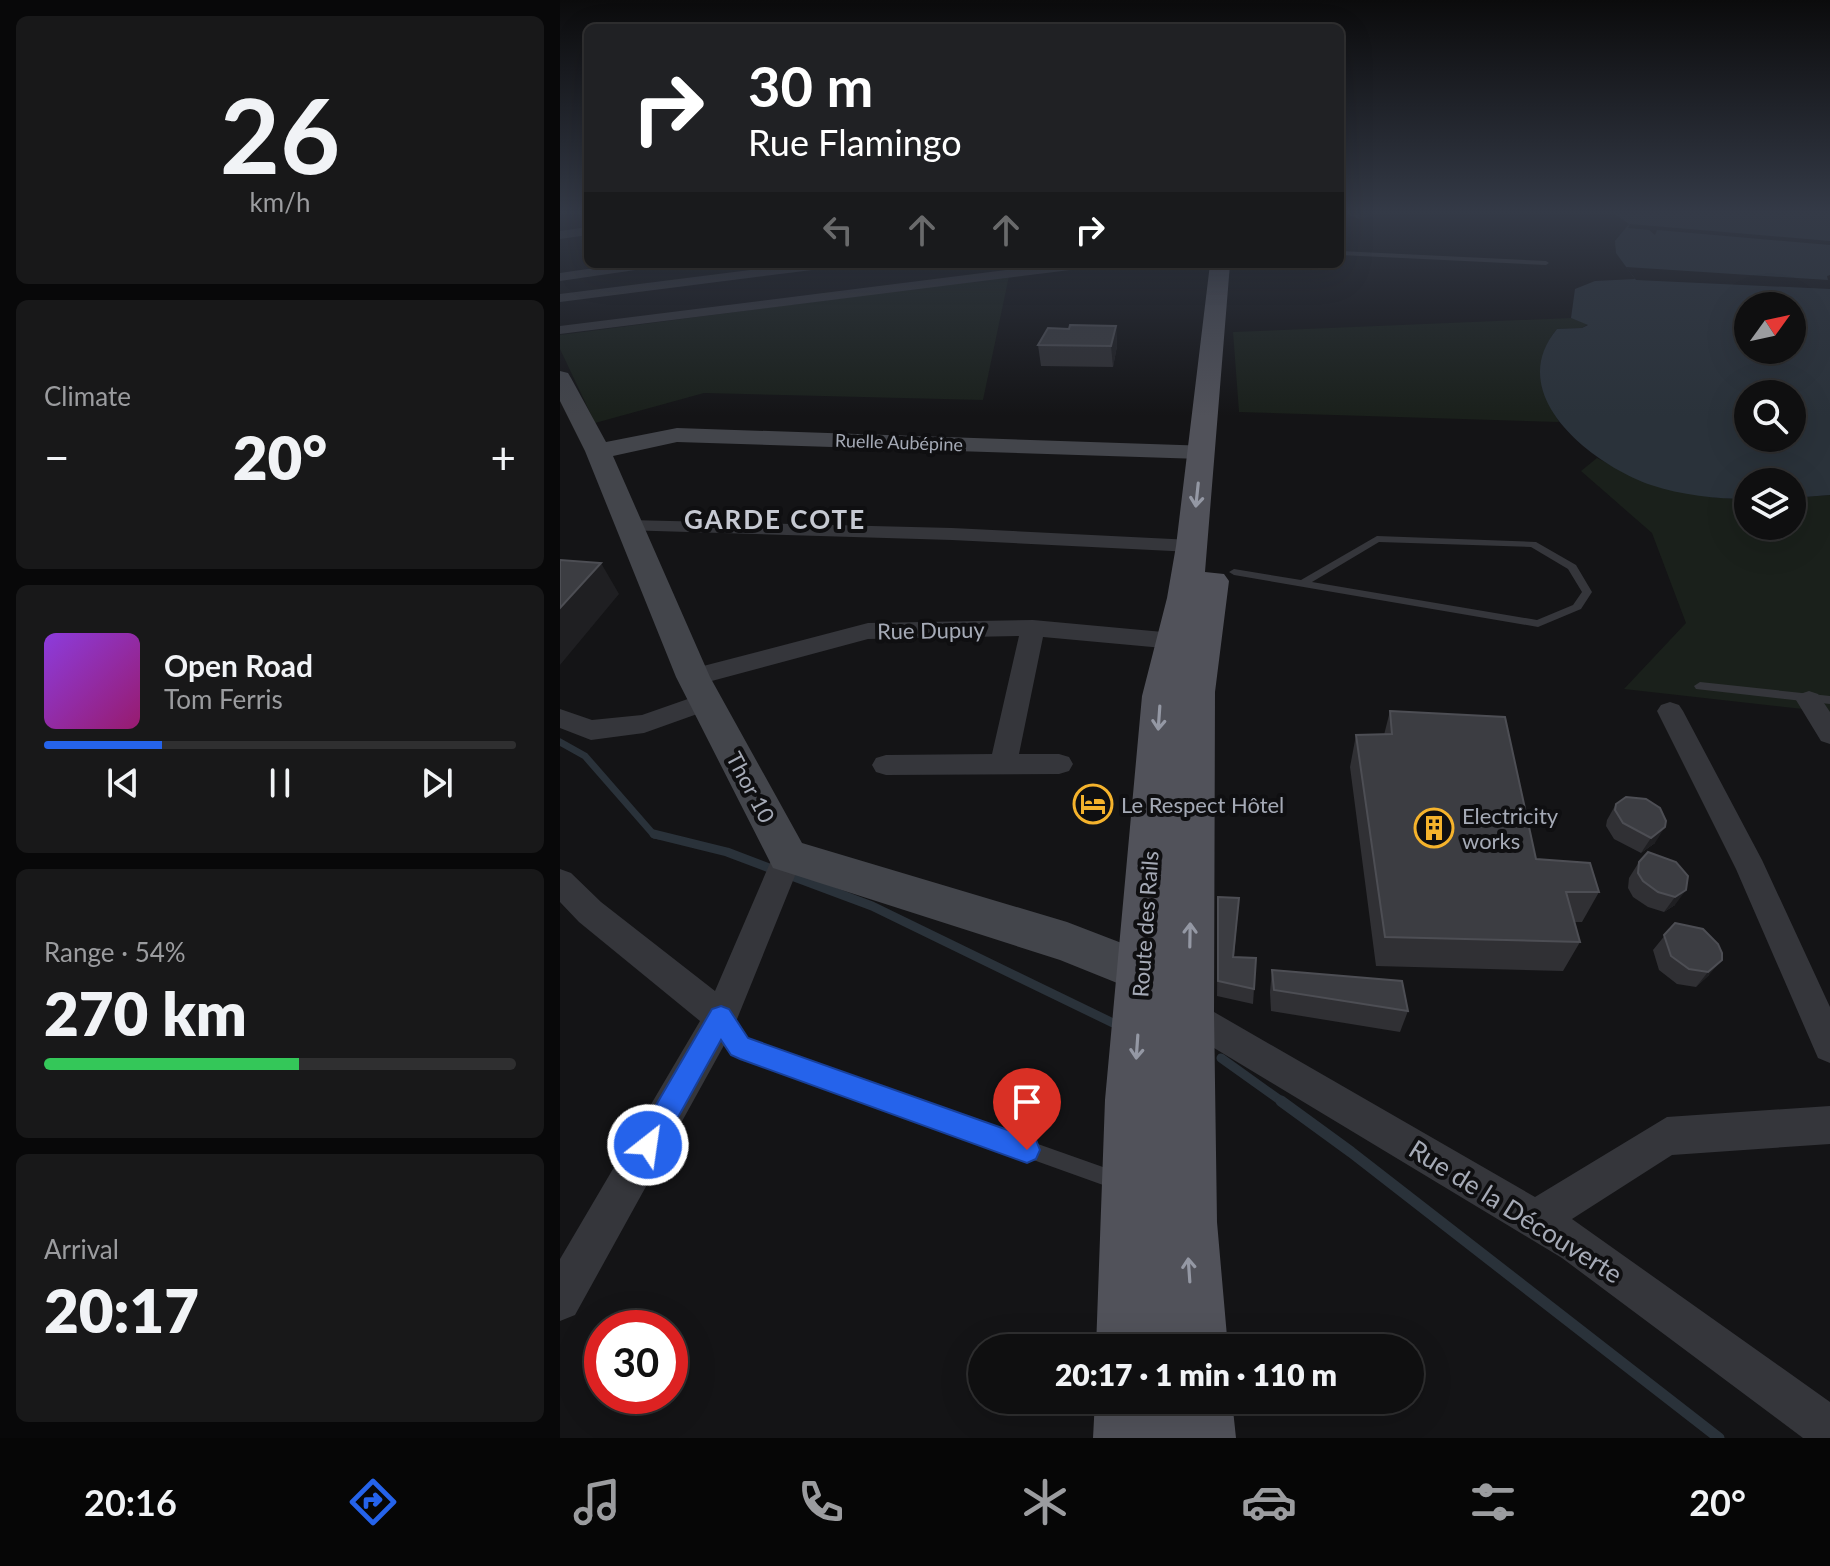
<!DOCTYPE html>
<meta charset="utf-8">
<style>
:root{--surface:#0f0f10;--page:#181819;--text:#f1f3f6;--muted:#9b9c9f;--line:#2f2f30;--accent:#2563eb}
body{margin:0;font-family:Lato,sans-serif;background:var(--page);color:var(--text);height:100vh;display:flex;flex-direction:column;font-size:30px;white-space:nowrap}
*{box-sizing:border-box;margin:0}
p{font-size:26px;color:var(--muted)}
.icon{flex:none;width:44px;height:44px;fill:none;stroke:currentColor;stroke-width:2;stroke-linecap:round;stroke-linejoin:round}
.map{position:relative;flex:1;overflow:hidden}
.side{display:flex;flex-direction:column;gap:16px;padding:16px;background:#080809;width:560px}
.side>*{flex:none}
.top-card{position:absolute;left:24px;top:24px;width:760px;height:244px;border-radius:12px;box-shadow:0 8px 32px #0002,0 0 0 2px var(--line);background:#202124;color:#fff;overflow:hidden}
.needle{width:52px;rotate:57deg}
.controls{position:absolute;left:1174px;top:292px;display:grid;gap:16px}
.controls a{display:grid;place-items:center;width:72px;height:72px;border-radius:50%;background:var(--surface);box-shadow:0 8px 32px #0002,0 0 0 2px var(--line);font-size:40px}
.speed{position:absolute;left:24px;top:1310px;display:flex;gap:16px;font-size:40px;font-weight:700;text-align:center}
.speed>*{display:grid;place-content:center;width:104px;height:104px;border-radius:50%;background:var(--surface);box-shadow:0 8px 32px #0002,0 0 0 2px var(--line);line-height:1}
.speed .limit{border:12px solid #d22;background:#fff;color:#111}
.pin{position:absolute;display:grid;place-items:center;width:68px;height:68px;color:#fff;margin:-82px -34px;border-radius:50% 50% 50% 0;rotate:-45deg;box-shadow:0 0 8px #0007}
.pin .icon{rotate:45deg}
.me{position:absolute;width:88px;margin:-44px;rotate:30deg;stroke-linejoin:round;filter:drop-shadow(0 0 6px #0008)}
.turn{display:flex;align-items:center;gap:28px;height:168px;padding:0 32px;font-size:36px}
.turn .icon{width:104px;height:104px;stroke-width:2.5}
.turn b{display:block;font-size:56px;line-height:68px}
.lanes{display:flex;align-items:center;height:76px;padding:0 32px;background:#0003;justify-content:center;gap:40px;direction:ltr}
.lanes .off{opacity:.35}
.big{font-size:60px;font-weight:800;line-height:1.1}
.side .card{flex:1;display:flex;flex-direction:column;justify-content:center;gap:12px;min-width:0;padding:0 28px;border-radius:12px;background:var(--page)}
.side .dial{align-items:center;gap:0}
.dial b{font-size:104px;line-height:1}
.song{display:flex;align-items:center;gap:24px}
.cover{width:96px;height:96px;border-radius:12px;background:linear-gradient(135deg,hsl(270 70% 55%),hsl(320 70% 35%))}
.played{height:8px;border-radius:4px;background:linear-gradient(90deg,var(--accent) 25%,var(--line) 25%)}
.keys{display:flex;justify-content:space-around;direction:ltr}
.heat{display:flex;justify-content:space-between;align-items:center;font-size:44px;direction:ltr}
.charge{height:12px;border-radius:6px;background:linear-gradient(90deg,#34c759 54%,var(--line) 0)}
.trip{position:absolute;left:408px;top:1334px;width:456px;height:80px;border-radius:40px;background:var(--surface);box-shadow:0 8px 32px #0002,0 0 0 2px var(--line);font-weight:800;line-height:80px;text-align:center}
.menu{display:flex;height:128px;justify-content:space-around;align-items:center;background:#060606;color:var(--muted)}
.menu .icon{width:56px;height:56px}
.menu .on{color:var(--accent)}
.menu b{font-size:36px;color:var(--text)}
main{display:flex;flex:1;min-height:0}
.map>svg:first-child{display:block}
.green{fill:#1a201b}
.water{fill:#2a323a;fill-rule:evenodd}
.pier{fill:#141416}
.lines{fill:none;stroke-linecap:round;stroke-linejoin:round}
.stream-far2{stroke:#2a323a;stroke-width:7}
.stream-far1{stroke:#2a323a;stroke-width:9}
.stream{stroke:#2a323a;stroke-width:11}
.lane{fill:#35363b;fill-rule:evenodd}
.street{fill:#35363b;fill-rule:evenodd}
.secondary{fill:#43454b;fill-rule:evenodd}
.primary{fill:#51525a;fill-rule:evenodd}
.wall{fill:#303034}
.shaded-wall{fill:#1f1f22}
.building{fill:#3c3d42;stroke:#4d4e54;stroke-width:2}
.oneway{stroke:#9498a4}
.route{fill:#2563eb;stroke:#184099;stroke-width:2}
.labels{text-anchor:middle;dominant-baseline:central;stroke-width:8;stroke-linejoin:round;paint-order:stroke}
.far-street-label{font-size:18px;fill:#a5aab6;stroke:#0f0f11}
.street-label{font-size:22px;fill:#a5aab6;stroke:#0f0f11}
.poi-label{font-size:22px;fill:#a5aab6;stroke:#0f0f11;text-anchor:start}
.far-district-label{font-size:26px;font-weight:bold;letter-spacing:2px;fill:#c6c9d2;stroke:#0f0f11}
.near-street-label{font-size:26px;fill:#a5aab6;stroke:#0f0f11}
</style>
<main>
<section class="side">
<div class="card dial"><b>26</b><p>km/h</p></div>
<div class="card"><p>Climate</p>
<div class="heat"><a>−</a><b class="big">20°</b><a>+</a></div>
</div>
<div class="card">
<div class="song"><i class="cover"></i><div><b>Open Road</b><p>Tom Ferris</p></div></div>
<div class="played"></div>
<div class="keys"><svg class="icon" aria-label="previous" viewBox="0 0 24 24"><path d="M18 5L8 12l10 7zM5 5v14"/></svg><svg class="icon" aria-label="pause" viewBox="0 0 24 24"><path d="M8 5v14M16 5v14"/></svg><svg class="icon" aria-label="next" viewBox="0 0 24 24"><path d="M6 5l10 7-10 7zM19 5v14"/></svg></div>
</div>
<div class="card"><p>Range · 54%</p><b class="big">270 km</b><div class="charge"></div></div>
<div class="card"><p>Arrival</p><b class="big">20:17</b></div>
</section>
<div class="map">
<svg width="1270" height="1438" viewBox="0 0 1270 1438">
<rect width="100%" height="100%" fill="#141416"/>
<path class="green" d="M 449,276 L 423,400 L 144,393 L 35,423 L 0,349 L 0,335 Z
M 1011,318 L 1028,324 L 1022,328 L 997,329 C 971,361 982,390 999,422 L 679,412 L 673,332 Z
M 1037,458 C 1089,484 1129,499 1188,499 L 1188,526 L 1232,526 L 1232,498 L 1270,495 L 1270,712 L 1064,689 L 1126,623 L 1092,533 L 1021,471 Z"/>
<path class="water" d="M 1055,214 L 1270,214 L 1270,495 L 1232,498 L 1232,482 L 1188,482 L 1188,499 C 1156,499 1121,495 1091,485 C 1033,465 942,395 997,329 L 1022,328 L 1028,325 L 1011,318 L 1015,289 L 1035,281 L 1075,279 L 1056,253 L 1055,241 L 1069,224 ZM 1188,306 L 1232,306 L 1232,350 L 1188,350 ZM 1188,394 L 1232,394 L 1232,438 L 1188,438 Z"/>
<path class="pier" d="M 1070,224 L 1270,241 L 1270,245 L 1097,230 L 1095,235 L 1089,230 L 1068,228 Z
M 1066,267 L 1268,280 L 1267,276 L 1270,275 L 1270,289 L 1076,280 Z"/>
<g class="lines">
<path class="stream-far2" d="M 0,742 L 25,756 L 94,835 L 100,836"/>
<path class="stream-far1" d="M 94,834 L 167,852 L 217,871
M 229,875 L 312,906 L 553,1023
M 661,1058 L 724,1103"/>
<path class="stream" d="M 721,1101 L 791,1152 L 1159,1438"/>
<path class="lane" d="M 780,251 L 986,261 L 989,263 L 986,265 L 780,255 Z
M 817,536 L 976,542 L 1016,565 L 1032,592 L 1021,609 L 978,627 L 674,575 L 669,572 L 674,569 L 741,580 ZM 819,542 L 971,547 L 1008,569 L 1022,592 L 1013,605 L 977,620 L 752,582 Z
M 1140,682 L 1270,696 L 1270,704 L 1136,689 L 1134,686 Z
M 162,1011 L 168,1014 L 186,1041 L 557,1172 L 563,1175 L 566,1181 L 563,1187 L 557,1190 L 174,1053 L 154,1019 L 156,1014 Z"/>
<path class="street" d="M 28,227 L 28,235 L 0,239 L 0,231 Z
M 62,264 L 96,264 L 89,268 L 0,281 L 0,273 Z
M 237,264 L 275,264 L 268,268 L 0,302 L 0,294 Z
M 494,264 L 533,264 L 526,268 L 0,334 L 0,326 Z
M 69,520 L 392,528 L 632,540 L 643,546 L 632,552 L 392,540 L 62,530 L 59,526 Z
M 473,620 L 614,633 L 622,635 L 626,641 L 622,647 L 614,649 L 483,637 L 459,754 L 499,754 L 509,757 L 513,764 L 509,771 L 499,774 L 326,775 L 316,772 L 312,765 L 316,758 L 326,755 L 432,754 L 459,636 L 308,639 L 133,686 L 124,683 L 121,677 L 124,671 L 308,623 Z
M 1249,691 L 1258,694 L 1270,712 L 1270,744 L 1261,741 L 1236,700 L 1240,694 Z
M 145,693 L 154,696 L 158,702 L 154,708 L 84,733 L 31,740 L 0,728 L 0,709 L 32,720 L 82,715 Z
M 1110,702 L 1119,705 L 1123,711 L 1202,860 L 1270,1007 L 1270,1063 L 1258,1058 L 1176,869 L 1097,711 L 1101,705 Z
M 228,844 L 239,847 L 243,856 L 173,1029 L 15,1315 L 0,1321 L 0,1259 L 140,1021 L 19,922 L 0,902 L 0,869 L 11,873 L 41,902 L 155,991 L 213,856 L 217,847 Z
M 628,997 L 975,1197 L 1107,1117 L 1270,1106 L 1270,1144 L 1112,1155 L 1012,1219 L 1270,1402 L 1270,1438 L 1243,1438 L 1002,1258 L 616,1025 L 611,1013 L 616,1001 Z"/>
<path class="secondary" d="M 0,371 L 8,373 L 11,378 L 46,442 L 117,428 L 650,446 L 654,451 L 650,456 L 641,459 L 117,442 L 53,456 L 150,677 L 242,843 L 507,922 L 598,957 L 605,972 L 598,987 L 582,993 L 500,960 L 213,868 L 116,677 L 25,451 L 0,401 Z"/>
<path class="primary" d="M 650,264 L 670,264 L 645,572 L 664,574 L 669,581 L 655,692 L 654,1013 L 657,1222 L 668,1348 L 536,1348 L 545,1100 L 582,696 L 607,598 L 616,546 Z
M 535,1400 L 672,1400 L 676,1438 L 533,1438 Z"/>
</g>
<path class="wall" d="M 787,214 L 817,214 L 799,219 Z
M 556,326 L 557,346 L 553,367 L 481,366 L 478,345 L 509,329 Z
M 830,711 L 976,859 L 1039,892 L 1022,922 L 1015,922 L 1020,942 L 1003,971 L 816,966 L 790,767 L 796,735 L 824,735 Z
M 1066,797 L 1095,843 L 1081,853 L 1054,839 L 1046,826 L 1047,820 L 1056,804 Z
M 1079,862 L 1116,862 L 1115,905 L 1104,912 L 1088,907 L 1073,897 L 1068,888 L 1069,878 Z
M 658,897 L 679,898 L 674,957 L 694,989 L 693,1004 L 657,996 Z
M 1115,923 L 1149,975 L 1136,987 L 1117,984 L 1099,970 L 1093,950 Z
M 712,970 L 848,1011 L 840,1032 L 711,1011 L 710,992 Z"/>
<path class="shaded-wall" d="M 800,214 L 817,214 L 799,219 Z
M 556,326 L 557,346 L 553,367 L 551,346 Z
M 41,563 L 59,594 L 0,665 L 0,608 Z
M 1105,827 L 1095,843 L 1081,853 L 1091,838 Z
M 1126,890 L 1115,905 L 1104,912 L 1115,897 Z
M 1162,960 L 1149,975 L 1136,987 L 1148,972 Z"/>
<path class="building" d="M 510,325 L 556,326 L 551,346 L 478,345 L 488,328 L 509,329 Z
M 0,560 L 41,563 L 0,608 Z
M 830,711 L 945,717 L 976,859 L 1030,863 L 1039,892 L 1006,892 L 1020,942 L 825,937 L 796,735 L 832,734 Z
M 1066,797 L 1086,799 L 1100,808 L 1106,821 L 1105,827 L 1091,838 L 1063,823 L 1055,810 L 1056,804 Z
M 1088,852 L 1116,862 L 1128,876 L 1126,890 L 1115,897 L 1098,892 L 1083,881 L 1078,873 L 1079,862 Z
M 658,897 L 679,898 L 673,957 L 696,958 L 694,989 L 658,981 Z
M 1115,923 L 1143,929 L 1158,944 L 1162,953 L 1162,960 L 1148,972 L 1129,969 L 1111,956 L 1104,935 Z
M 712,970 L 842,981 L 848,1011 L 714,990 Z"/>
<defs><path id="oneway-shaft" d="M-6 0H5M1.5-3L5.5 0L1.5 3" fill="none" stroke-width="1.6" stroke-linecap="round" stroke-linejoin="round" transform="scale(2)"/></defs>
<g class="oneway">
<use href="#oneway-shaft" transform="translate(637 495) rotate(96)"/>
<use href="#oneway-shaft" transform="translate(599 718) rotate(94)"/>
<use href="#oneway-shaft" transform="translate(630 935) rotate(-89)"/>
<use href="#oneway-shaft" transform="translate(577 1047) rotate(94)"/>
<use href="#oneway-shaft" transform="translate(629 1270) rotate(-94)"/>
</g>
<linearGradient id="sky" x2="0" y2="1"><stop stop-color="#0b0b0c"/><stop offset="0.51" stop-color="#343a47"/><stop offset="1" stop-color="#343a47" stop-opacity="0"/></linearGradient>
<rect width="1270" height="416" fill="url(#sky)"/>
<path class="route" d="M 161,1006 L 169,1009 L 188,1038 L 476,1140 L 480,1150 L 476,1159 L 467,1163 L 180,1059 L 171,1055 L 161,1040 L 97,1155 L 88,1159 L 78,1155 L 74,1145 L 78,1136 L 152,1009 Z"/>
<defs>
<symbol id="hotel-ring" viewBox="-11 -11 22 22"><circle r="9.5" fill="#0f0f11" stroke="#f5b32c" stroke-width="1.5"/><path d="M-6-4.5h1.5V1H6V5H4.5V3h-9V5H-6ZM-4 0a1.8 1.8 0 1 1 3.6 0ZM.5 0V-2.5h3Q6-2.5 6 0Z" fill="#f5b32c"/></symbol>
<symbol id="building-ring" viewBox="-11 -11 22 22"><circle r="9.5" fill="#0f0f11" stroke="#f5b32c" stroke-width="1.5"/><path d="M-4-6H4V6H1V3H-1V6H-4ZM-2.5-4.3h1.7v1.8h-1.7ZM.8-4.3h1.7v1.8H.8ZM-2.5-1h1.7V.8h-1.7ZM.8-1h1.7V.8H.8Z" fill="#f5b32c"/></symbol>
</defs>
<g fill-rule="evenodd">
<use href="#hotel-ring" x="511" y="782" width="44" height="44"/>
<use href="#building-ring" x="852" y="806" width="44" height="44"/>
</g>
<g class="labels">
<g class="far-street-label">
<text transform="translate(339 442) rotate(2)">Ruelle Aubépine</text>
</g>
<g class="street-label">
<text transform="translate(371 630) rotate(-1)">Rue Dupuy</text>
<text transform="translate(191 787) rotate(62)">Thor 10</text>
<text transform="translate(585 924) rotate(-86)">Route des Rails</text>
</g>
<g class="poi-label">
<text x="561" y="804">Le Respect Hôtel</text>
<text x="902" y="815">Electricity<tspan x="902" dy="25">works</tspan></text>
</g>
<g class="far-district-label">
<text x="215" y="519">GARDE COTE</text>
</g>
<g class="near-street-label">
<text transform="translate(956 1211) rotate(32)">Rue de la Découverte</text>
</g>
</g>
</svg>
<div class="controls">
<a><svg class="needle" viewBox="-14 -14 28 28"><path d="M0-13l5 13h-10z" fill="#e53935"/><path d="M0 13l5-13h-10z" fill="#9b9c9f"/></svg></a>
<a><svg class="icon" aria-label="search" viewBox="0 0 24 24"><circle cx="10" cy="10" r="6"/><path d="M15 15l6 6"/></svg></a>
<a><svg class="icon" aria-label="layers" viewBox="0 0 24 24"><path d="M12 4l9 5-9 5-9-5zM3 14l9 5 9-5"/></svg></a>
</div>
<div class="speed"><div class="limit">30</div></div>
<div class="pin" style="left:467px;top:1150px;background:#d93025"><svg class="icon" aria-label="arrive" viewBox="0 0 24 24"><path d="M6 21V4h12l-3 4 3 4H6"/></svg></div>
<svg class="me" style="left:88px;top:1145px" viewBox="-20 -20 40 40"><circle r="17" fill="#2563eb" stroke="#fff" stroke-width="3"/><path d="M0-11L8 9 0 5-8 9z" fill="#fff"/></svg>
<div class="trip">20:17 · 1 min · 110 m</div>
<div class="top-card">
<div class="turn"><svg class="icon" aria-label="right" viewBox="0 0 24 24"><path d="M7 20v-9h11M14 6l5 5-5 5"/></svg><div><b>30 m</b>Rue Flamingo</div></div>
<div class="lanes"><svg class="icon off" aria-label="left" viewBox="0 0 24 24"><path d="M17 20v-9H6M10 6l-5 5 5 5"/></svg><svg class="icon off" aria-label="ahead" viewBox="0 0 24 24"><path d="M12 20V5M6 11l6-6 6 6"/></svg><svg class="icon off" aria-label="ahead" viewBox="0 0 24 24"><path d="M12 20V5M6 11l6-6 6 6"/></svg><svg class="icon" aria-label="right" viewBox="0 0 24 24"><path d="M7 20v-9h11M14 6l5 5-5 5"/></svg></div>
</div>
</div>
</main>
<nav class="menu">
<b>20:16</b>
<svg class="icon on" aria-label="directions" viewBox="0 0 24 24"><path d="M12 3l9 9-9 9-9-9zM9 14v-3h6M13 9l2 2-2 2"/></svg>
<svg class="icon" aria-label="music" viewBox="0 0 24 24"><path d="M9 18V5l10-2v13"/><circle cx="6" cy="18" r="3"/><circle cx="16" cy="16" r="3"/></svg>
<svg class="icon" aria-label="phone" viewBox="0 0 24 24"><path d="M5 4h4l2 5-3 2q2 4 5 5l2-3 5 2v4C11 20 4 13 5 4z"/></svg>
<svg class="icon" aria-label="climate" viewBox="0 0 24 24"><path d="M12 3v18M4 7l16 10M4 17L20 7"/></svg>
<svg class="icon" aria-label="car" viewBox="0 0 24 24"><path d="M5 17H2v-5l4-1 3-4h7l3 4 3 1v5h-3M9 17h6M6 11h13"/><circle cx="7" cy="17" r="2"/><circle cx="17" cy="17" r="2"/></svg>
<svg class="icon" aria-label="filters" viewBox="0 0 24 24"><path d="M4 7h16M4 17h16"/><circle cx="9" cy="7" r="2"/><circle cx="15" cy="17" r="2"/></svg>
<b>20°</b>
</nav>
